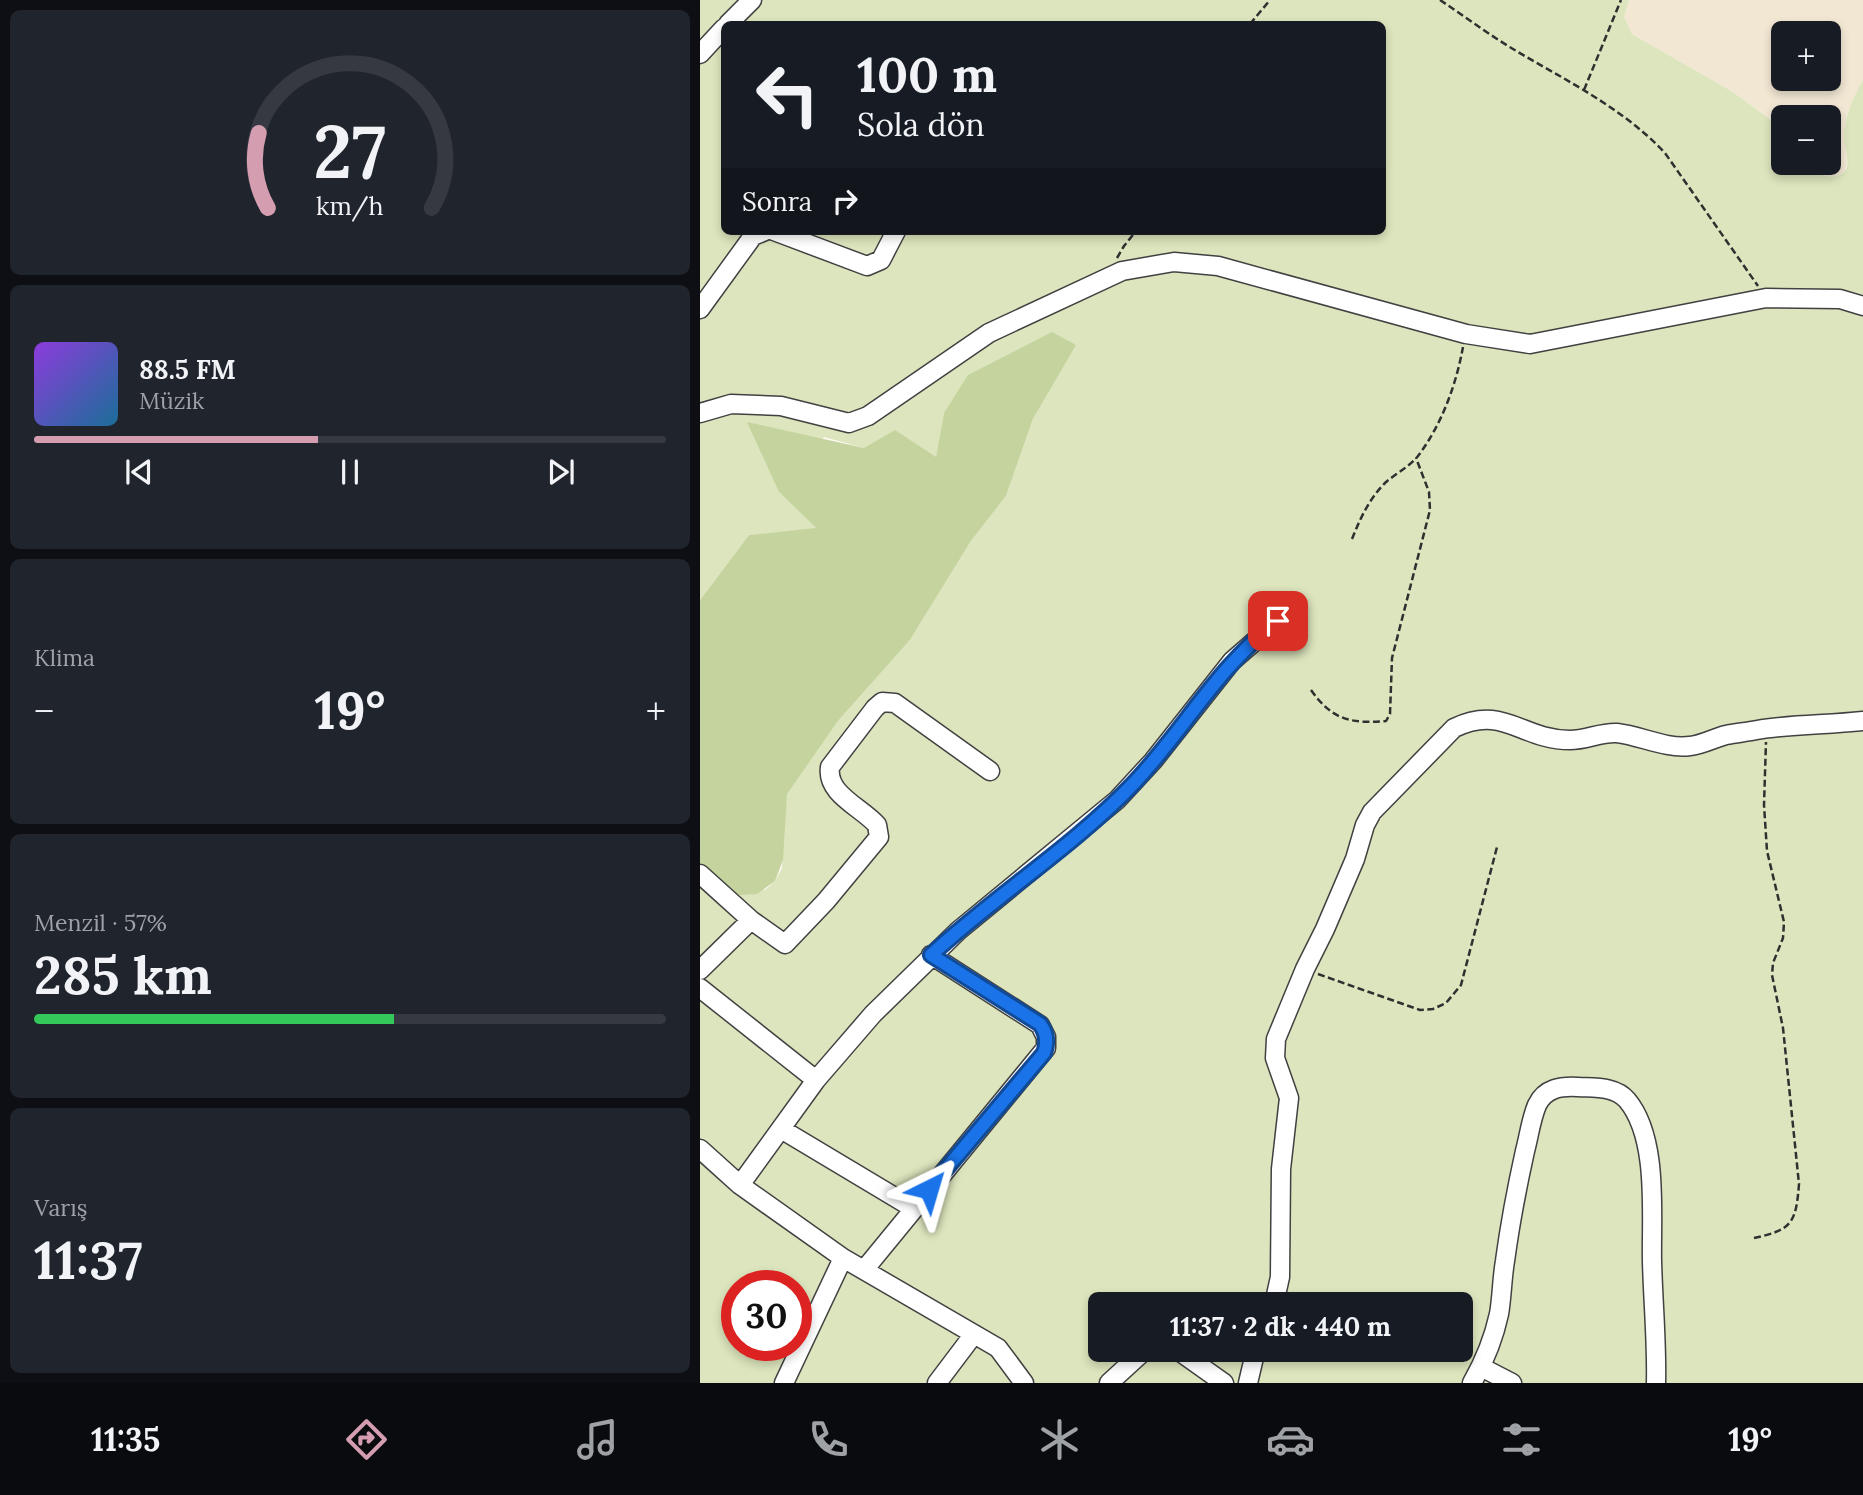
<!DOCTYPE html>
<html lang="tr">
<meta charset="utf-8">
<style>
:root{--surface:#171b24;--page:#20242c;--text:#f1f3f6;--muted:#9ea1a6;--line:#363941;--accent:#d49db0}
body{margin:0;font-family:Lora,serif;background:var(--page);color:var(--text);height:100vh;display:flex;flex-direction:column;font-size:26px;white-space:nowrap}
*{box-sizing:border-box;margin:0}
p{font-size:23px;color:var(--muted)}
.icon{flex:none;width:38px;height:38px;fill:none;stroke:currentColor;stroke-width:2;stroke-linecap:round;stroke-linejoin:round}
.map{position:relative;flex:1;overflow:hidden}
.sheet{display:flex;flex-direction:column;gap:10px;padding:10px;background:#0d0f14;width:700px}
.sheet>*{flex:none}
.banner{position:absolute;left:21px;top:21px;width:665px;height:214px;border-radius:10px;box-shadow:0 4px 10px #0003;background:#171b24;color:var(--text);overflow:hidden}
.tools{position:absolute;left:1071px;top:21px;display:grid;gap:14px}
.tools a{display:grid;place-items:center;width:70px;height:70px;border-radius:10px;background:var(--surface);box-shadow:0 4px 10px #0003;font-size:35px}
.speed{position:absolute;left:21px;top:1270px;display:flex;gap:14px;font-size:35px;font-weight:700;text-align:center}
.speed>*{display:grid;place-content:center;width:91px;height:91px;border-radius:50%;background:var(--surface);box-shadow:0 4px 10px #0003;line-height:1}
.speed .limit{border:10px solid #d22;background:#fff;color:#111}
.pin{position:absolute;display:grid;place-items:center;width:60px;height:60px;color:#fff;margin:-30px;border-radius:14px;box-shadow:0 4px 10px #0006}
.me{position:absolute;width:77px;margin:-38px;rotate:40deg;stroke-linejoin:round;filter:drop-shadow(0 0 5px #0008)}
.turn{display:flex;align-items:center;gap:24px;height:147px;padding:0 21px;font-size:32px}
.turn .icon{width:91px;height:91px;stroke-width:2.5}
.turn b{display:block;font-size:49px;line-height:60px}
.then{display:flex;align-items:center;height:66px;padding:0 21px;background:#0003;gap:14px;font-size:26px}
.big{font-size:52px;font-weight:800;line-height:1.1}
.sheet .widget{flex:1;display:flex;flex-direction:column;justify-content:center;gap:10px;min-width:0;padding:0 24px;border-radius:10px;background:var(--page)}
.sheet .dial{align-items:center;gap:0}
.dial svg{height:182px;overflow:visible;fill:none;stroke:var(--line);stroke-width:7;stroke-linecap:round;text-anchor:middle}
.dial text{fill:var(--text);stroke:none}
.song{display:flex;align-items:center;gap:21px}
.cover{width:84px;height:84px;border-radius:10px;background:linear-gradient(135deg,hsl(270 70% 55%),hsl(200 70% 35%))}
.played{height:7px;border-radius:4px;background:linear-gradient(90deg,var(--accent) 45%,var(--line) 45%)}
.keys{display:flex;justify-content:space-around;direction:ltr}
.heat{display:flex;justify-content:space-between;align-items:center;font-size:38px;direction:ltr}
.charge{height:10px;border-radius:5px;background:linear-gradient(90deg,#34c759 57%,var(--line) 0)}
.trip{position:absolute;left:388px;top:1292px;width:385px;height:70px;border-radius:10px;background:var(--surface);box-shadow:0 4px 10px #0003;font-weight:800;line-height:70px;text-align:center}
.menu{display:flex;height:112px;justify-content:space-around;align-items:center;background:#090b0e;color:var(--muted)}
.menu .icon{width:49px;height:49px}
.menu .current{color:var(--accent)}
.menu b{font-size:32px;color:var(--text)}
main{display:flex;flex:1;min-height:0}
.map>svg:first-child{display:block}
.farmland{fill:#f2e7d3;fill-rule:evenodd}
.green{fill:#dce5bd;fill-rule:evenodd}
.forest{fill:#c5d49e}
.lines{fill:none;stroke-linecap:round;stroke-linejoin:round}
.minor-casing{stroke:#414141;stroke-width:21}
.path{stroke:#303030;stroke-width:2.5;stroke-dasharray:7 3.5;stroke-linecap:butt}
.minor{stroke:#fff;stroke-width:18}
.route-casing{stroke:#114b97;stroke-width:18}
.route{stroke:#1a73e8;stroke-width:12}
</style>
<main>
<section class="sheet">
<div class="widget dial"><svg viewBox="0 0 100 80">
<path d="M14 69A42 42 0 1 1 86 69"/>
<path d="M14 69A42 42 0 0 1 10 36" stroke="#d49db0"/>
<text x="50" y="56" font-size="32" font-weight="700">27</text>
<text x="50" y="72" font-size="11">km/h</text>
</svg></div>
<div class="widget">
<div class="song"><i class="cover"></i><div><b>88.5 FM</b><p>Müzik</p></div></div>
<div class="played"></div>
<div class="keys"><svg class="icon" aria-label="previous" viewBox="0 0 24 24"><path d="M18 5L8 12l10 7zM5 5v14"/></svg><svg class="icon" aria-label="pause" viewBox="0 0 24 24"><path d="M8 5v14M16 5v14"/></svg><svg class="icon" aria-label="next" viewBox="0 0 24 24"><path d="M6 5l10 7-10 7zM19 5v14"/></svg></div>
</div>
<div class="widget"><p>Klima</p>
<div class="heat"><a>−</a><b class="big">19°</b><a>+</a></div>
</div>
<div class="widget"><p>Menzil · 57%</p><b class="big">285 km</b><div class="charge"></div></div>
<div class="widget"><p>Varış</p><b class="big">11:37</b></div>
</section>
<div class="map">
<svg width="1163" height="1383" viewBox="0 0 1163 1383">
<rect width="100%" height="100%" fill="#fef8f1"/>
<path class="farmland" d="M 929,0 L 1163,0 L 1163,80 L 1147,115 L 1145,127 L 1147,164 L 1145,170 L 1142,174 L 1132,178 L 1122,175 L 1116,166 L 1115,163 L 1129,163 L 1129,117 L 1083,117 L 1083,129 L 1033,92 L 932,34 L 924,17 ZM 1083,33 L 1129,33 L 1129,79 L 1083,79 Z"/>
<path class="green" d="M 0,0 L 929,0 L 924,17 L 932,34 L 1033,92 L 1083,129 L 1083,163 L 1115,163 L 1122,175 C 1130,178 1141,178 1146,169 C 1150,161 1144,146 1144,136 C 1145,115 1153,98 1163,80 L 1163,1383 L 0,1383 L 0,871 L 65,890 L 75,881 L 82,868 L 86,794 L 138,721 L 210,640 L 271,541 L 306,496 L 333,419 L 376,344 L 244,413 L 236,458 L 164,448 L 124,437 L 79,492 L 117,529 L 49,535 L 0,600 ZM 24,24 L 682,24 L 682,231 L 24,231 ZM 37,1286 L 96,1286 L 96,1346 L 37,1346 ZM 401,1304 L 761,1304 L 761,1349 L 401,1349 Z"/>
<path class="forest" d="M 352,332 L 376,345 L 333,419 L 306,496 L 271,541 L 210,640 L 138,721 L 87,794 L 83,860 L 75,881 L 57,894 L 41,895 L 33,893 L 0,871 L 0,600 L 49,535 L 116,528 L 79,492 L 47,422 L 164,448 L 195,430 L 236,457 L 244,413 L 268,375 Z"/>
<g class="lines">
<defs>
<path id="minor" d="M 28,24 L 52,0
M 0,54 L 24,28
M 74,231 L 167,266 L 181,260 L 196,231
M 0,309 L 53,236 L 65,231
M 0,413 L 31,404 L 81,406 L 149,423 L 168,416 L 289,333 L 422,271 L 474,262 L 518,266 L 766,334 L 830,344 L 1066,298 L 1140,299 L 1163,306
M 0,874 L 51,920 L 85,944 L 126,901 L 179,837 L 177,825 C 161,807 126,794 130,767 L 175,708 L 182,702 L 195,703 L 290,771
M 0,970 L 51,920
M 0,988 L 116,1080
M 81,1129 L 213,1208
M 0,1149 L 40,1185 L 143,1258 L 298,1348 L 324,1383
M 40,1185 L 116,1080 L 173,1014 L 258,931 L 417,800 L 453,761 L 532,661 L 578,621
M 164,1270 L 346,1048 L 346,1037 L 340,1025 L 231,955
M 574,1304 L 580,1277 L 581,1169 L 589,1098 L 575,1058 L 576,1039 L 605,969 L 625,929 L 655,859 L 665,825 L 672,812 L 754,728 C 804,704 821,740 870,740 C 886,740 901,732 917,733 C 942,736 965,749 990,746 C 1002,745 1014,738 1026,735 C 1036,733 1047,732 1057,730 C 1092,724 1128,725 1163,721
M 476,1349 L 524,1383
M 781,1367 L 812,1383
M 84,1383 L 143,1258
M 237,1383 L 274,1334
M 409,1383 L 446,1349
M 548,1383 L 556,1349
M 772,1383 C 784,1362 794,1337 799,1314 C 802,1297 802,1278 805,1261 C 810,1224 817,1187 825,1151 C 829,1136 831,1119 837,1105 C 845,1088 861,1086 878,1087 C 895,1088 915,1086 927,1100 C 959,1138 951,1215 952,1261 C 953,1302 957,1342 956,1383"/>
</defs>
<use href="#minor" class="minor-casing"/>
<path class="path" d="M 740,0 C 764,16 788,34 813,49 C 865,80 923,108 965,153 L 1058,286
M 550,24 L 570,0
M 884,90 L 921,0
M 417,258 L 424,246 L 436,231
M 652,539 C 660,519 669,499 685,483 C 695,474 709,467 718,456 C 742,424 756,385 763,347
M 611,690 C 632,720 651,724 686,721 L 690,714 L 692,658 L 730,510 L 729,492 L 716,458
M 618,974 L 720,1010 L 733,1009 L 746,1003 L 761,985 L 797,847
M 1054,1238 C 1092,1230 1096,1223 1099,1184 L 1083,1028 L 1072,975 L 1073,963 L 1083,938 L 1084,922 L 1067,851 L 1064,805 L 1066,742"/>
<use href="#minor" class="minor"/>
</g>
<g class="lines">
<defs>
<path id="route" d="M 229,1189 L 344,1053 C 348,1042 347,1033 340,1024 L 231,955 C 296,895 373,847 434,783 C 486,728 516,668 578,621"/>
</defs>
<use href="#route" class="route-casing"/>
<use href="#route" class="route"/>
</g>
</svg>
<div class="tools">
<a>+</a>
<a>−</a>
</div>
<div class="speed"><div class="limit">30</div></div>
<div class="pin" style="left:578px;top:621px;background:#d93025"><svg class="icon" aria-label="arrive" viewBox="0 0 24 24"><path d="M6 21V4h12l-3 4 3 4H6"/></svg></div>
<svg class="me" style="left:229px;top:1189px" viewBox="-20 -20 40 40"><path d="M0-17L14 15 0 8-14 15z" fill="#1a73e8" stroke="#fff" stroke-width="4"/></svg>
<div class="trip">11:37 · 2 dk · 440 m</div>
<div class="banner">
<div class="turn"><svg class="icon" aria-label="left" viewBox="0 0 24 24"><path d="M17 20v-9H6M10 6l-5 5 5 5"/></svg><div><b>100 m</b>Sola dön</div></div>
<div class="then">Sonra<svg class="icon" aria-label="right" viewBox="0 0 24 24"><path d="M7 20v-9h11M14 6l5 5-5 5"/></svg></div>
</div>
</div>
</main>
<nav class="menu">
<b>11:35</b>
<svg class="icon current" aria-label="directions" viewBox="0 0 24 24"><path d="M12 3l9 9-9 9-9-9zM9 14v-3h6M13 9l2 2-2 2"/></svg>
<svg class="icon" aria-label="music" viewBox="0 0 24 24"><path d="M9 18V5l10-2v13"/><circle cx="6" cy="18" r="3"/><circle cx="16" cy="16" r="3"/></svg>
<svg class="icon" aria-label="phone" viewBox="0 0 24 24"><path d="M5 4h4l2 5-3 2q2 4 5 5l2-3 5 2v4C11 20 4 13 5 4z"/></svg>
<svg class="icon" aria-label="climate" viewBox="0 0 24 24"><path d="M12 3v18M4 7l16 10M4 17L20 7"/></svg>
<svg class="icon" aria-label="car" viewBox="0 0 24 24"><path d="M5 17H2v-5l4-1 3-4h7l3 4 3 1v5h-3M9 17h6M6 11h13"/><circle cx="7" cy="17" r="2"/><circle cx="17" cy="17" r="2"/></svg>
<svg class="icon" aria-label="filters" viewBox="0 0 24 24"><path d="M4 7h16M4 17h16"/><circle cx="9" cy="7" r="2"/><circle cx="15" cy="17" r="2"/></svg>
<b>19°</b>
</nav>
